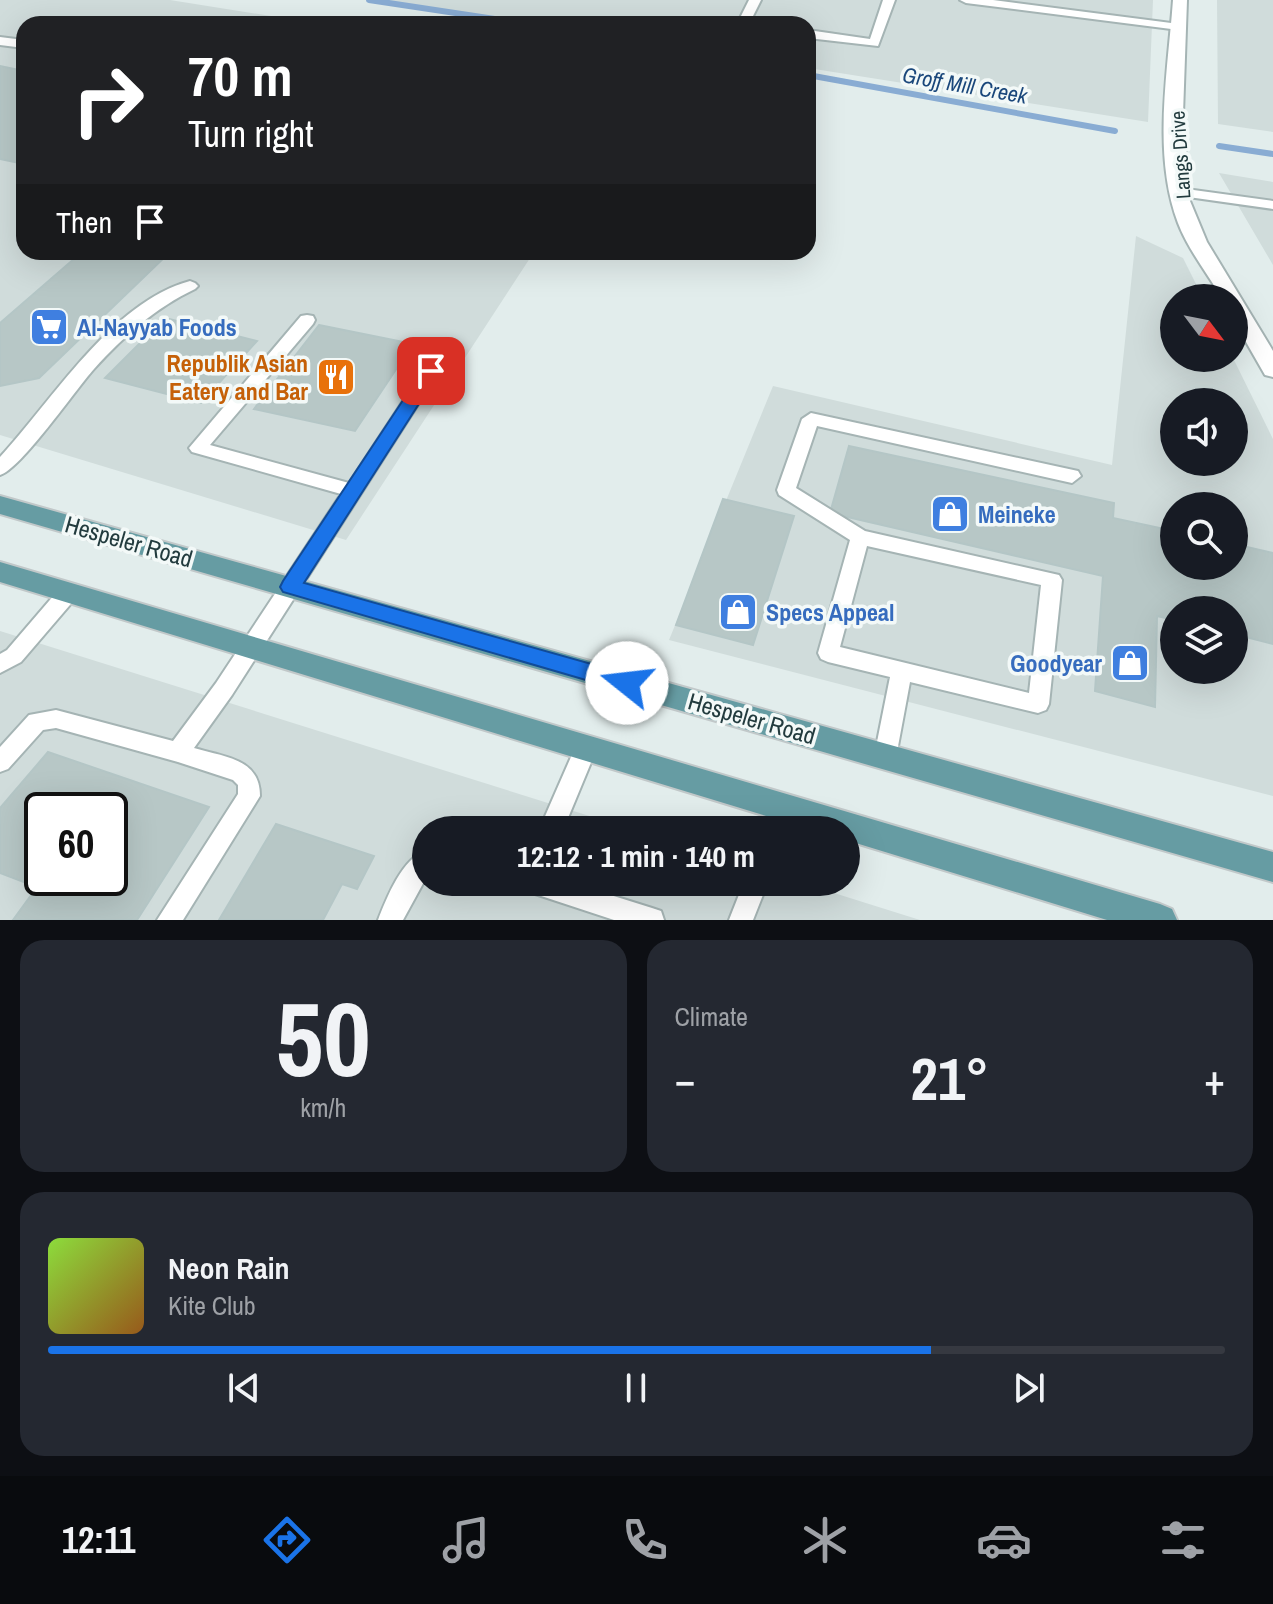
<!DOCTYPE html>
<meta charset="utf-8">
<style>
:root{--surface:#171b24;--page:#242831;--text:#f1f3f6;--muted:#9ea1a6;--line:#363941;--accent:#1a73e8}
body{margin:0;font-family:"Archivo Narrow",sans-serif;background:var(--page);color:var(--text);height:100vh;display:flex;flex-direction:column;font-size:30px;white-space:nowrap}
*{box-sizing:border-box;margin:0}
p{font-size:26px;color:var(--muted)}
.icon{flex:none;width:44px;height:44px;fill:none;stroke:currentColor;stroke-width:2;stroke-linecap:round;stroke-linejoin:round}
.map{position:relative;height:920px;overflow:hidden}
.drawer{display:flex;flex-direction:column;gap:20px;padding:20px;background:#0d0f14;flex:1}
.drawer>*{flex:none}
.hud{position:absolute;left:16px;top:16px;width:800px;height:244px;border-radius:24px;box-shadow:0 8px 32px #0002;background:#202124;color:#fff;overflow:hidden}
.needle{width:52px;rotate:122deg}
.buttons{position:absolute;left:1160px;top:284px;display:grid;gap:16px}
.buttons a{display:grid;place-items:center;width:88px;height:88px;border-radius:50%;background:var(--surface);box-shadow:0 8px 32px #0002;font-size:40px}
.speed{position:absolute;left:24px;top:792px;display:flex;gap:16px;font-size:40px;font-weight:700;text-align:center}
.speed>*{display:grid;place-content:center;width:104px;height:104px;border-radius:50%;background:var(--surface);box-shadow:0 8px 32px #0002;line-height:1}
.speed .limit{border:4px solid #111;border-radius:12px;background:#fff;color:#111}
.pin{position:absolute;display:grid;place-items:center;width:68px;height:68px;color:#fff;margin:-34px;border-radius:16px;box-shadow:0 4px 12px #0006}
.me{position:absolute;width:88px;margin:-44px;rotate:286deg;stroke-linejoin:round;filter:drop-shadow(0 0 6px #0008)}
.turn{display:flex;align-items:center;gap:28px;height:168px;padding:0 40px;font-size:36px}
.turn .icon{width:104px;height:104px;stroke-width:2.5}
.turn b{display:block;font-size:56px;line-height:68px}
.then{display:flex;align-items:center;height:76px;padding:0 40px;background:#0003;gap:16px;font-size:30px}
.big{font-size:60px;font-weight:700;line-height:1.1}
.drawer .tile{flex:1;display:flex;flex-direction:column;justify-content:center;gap:12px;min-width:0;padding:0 28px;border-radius:24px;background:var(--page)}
.drawer .dial{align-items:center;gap:0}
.dial b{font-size:104px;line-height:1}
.song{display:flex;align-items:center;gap:24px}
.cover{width:96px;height:96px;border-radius:12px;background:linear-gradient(135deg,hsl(90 70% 55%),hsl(30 70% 35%))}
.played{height:8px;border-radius:4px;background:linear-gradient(90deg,var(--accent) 75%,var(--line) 75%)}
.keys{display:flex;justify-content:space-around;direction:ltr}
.heat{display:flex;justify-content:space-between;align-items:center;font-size:44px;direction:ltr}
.drawer .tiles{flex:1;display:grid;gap:20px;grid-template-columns:1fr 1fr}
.tile:last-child{grid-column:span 2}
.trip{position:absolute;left:412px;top:816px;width:448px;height:80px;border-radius:40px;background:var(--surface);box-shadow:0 8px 32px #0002;font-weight:700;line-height:80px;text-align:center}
.tabs{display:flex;height:128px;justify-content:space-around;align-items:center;background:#090b0e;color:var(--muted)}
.tabs .icon{width:56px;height:56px}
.tabs .selected{color:var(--accent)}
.tabs b{font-size:36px;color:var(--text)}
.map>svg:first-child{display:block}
.built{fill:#d0dcdb;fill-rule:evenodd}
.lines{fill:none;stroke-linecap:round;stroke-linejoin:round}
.stream{stroke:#89acd3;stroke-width:6}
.building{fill:#b7c7c6;stroke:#b4c6c6;stroke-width:2;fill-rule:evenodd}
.service-casing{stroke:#a5b4b4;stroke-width:4}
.tertiary-casing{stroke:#a5b4b4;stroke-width:4}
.primary-casing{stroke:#c1c8c9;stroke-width:4}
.service{fill:#fff;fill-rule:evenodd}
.tertiary{fill:#fff;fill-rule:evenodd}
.primary{fill:#669ca3;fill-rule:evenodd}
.route{fill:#1a73e8;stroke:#114b97;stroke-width:2}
.labels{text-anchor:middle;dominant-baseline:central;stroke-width:7;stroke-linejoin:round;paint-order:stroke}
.far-street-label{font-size:20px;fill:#223b3e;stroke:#f3f9f8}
.far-water-label{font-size:22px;font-style:italic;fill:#1a477b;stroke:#f3f9f8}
.shop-label{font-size:24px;font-weight:bold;fill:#366cbe;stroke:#f3f9f8;text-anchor:start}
.food-label{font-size:24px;font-weight:bold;fill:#c56008;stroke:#f3f9f8;text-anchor:end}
.street-label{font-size:24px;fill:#223b3e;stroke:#f3f9f8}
</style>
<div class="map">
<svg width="1273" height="920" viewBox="0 0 1273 920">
<rect width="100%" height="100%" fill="#e2edec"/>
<path class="built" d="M 0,0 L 170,0 L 321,24 L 24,24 L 24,252 L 534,252 L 346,540 L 0,435 Z
M 382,0 L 1153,0 L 1148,122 L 808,68 L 808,24 L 533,24 Z
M 1217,0 L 1273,0 L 1273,132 L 1218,124 Z
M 1219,173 L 1273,182 L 1273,265 Z
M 1136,236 L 1183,258 L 1203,298 L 1174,298 L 1174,358 L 1233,358 L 1273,439 L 1273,796 L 669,640 L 773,386 L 1112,465 ZM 1174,402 L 1234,402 L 1234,462 L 1174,462 ZM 1174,506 L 1234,506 L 1234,566 L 1174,566 ZM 1174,610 L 1234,610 L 1234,670 L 1174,670 Z
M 0,631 L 634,830 L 426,830 L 426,882 L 799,882 L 920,920 L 0,920 ZM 42,810 L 110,810 L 110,878 L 42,878 Z"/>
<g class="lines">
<path class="stream" d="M 369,0 L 528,24
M 808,75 L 1115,131
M 1219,146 L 1273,154"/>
</g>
<path class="building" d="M 0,66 L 24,71 L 24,164 L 0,159 Z
M 82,252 L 170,252 L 39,378 L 0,386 L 0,323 Z
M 165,318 L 257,341 L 201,403 L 105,378 Z
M 319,325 L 413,344 L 355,431 L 254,409 Z
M 849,446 L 1114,503 L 1113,518 L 1174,531 L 1174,566 L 1234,566 L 1234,544 L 1273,553 L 1273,644 L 1234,634 L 1234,610 L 1174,610 L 1174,620 L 1157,616 L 1155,707 L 1095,691 L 1103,576 L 830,513 Z
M 723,499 L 794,516 L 753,645 L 676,625 Z
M 48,752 L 209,807 L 137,920 L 13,920 L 37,887 L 0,873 L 0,808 ZM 42,810 L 110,810 L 110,878 L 42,878 Z
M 276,824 L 374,856 L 357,889 L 342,884 L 323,920 L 219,920 Z"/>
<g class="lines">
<defs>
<path id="service" d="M 749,0 L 761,0 L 749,24 L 737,24 Z
M 883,0 L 895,0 L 878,46 L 808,38 L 808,30 L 870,39 Z
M 960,0 L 993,0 L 1179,24 L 1185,27 L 1179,30 L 966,3 Z
M 0,37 L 24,40 L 24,48 L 0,45 Z
M 1179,188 L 1273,201 L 1273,209 L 1174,195 L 1174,189 Z
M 190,281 L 195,283 L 198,286 L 195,289 C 155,308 124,336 94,369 C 76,389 20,470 0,475 L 0,457 C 52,401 112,302 190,281 Z
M 307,315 L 313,316 L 315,320 L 313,324 L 210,445 L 349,483 L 441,343 L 447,342 L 455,347 L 232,695 L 194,748 C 224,757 260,758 260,796 L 183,920 L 157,920 L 238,794 L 238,785 L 233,780 L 178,762 L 56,728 L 43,730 L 8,769 L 0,772 L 0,747 L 29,715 L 56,710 L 173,741 L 216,683 L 341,494 L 192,452 L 189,448 L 301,316 Z
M 811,413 L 1078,471 L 1081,476 L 1072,483 L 817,426 L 796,488 L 865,531 L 1059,575 L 1062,580 L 1049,704 L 1046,710 L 1038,713 L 910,682 L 896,757 L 893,764 L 885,767 L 877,764 L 874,757 L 890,677 L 828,662 L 821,659 L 818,653 L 850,540 L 779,495 L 777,490 L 802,419 ZM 867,546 L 1041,585 L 1029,693 L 840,647 Z
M 68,585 L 75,587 L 78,593 L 75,599 L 21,662 L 0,673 L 0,654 L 7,650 L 61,587 Z
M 586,738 L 594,741 L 597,748 L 563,830 L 539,830 L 578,741 Z
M 781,796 L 789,800 L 793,807 L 786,830 L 762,830 L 773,800 Z
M 426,850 L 426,878 L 403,920 L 378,920 C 387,897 402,859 426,850 Z
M 520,882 L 569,882 L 652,908 L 661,911 L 664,920 L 614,920 L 523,890 Z
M 744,882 L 768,882 L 753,920 L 729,920 Z"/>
<path id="tertiary" d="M 1173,0 L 1187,0 L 1183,114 L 1190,201 L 1207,242 L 1273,351 L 1273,377 L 1265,375 L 1234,321 L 1234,298 L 1222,298 C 1207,273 1188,249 1178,223 C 1152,154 1168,71 1173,0 Z"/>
<path id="primary" d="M 0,496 L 1273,852 L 1273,882 L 0,514 Z
M 0,562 L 1160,904 L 1172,909 L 1177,920 L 1107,920 L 846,840 L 846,830 L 812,830 L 0,582 Z"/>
</defs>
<use href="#service" class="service-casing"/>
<use href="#tertiary" class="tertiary-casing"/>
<use href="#primary" class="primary-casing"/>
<use href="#service" class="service"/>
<use href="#tertiary" class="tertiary"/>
<use href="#primary" class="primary"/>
</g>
<path class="route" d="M 431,365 L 440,371 L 304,583 L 627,674 L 634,676 L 638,683 L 634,689 L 627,692 L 283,592 L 280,587 L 283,581 L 425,367 Z"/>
<defs>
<symbol id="supermarket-square" viewBox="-11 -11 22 22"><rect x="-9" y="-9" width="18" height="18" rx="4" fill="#3f7fe0" stroke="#f3f9f8"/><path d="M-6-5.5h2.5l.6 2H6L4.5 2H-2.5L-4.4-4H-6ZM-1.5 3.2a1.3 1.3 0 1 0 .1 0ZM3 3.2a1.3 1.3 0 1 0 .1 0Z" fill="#fff"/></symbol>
<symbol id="restaurant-square" viewBox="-11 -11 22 22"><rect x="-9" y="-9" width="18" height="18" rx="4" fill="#e8710a" stroke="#f3f9f8"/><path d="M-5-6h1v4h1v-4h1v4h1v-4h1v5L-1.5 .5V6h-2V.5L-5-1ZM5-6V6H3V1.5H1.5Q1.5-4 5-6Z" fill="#fff"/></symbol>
<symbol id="shop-square" viewBox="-11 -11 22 22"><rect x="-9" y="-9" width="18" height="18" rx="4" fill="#3f7fe0" stroke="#f3f9f8"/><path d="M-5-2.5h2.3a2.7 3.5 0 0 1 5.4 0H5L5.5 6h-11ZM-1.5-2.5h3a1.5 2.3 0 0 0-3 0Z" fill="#fff"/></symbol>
</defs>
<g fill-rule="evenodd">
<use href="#supermarket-square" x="27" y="305" width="44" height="44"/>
<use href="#restaurant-square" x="314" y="355" width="44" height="44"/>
<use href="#shop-square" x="928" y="492" width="44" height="44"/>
<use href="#shop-square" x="716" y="590" width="44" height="44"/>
<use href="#shop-square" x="1108" y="641" width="44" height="44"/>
</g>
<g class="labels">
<g class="far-street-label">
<text transform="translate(1180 155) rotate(-94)">Langs Drive</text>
</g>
<g class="far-water-label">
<text transform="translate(965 85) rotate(10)">Groff Mill Creek</text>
</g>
<g class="shop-label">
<text x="77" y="327">Al-Nayyab Foods</text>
<text x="978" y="514">Meineke</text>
<text x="766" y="612">Specs Appeal</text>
<text x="1102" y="663" text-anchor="end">Goodyear</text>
</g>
<g class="food-label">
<text x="308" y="363">Republik Asian<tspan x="308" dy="28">Eatery and Bar</tspan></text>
</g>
<g class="street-label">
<text transform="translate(129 541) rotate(16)">Hespeler Road</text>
<text transform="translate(752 718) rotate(16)">Hespeler Road</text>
</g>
</g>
</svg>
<div class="buttons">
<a><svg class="needle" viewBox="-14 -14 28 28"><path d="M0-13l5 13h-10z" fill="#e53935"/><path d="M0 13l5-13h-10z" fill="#9ea1a6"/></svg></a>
<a><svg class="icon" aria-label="sound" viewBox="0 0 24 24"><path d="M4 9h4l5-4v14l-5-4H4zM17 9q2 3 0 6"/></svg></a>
<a><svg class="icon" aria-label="search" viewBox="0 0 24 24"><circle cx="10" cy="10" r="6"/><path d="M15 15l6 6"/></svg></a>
<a><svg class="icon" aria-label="layers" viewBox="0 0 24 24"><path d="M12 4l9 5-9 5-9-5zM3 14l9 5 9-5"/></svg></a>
</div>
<div class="speed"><div class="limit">60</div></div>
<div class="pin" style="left:431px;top:371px;background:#d93025"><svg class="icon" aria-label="arrive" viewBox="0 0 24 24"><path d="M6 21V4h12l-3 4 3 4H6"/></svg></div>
<svg class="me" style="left:627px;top:683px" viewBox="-20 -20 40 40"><circle r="19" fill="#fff"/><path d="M0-13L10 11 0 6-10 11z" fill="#1a73e8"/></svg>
<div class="trip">12:12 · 1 min · 140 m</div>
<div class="hud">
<div class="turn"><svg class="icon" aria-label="right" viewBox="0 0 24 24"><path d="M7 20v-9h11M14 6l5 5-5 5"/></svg><div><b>70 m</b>Turn right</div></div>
<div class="then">Then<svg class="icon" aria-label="arrive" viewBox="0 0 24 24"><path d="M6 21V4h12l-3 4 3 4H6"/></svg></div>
</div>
</div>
<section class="drawer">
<div class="tiles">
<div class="tile dial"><b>50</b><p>km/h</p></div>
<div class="tile"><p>Climate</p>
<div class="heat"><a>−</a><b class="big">21°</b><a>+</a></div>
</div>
<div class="tile">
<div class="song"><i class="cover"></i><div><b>Neon Rain</b><p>Kite Club</p></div></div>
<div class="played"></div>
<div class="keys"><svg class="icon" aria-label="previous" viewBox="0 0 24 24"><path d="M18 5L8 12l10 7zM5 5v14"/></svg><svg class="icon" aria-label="pause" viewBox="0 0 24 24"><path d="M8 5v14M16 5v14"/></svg><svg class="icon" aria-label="next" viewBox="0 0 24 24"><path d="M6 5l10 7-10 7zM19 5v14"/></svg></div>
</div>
</div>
</section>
<nav class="tabs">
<b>12:11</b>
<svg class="icon selected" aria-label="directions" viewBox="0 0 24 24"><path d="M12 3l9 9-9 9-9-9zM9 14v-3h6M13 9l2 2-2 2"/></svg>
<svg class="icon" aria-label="music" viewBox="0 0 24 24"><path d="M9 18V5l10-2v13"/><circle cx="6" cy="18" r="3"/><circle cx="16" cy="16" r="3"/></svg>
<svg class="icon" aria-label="phone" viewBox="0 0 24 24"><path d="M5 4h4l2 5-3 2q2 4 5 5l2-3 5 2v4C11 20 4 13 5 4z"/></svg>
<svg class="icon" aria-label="climate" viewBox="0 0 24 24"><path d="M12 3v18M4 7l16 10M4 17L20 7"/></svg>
<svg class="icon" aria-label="car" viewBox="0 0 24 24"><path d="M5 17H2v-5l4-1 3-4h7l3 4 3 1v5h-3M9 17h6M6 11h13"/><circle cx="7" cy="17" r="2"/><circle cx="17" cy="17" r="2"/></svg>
<svg class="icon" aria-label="filters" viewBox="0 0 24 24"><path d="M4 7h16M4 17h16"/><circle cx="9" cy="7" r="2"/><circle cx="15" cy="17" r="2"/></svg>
</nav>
